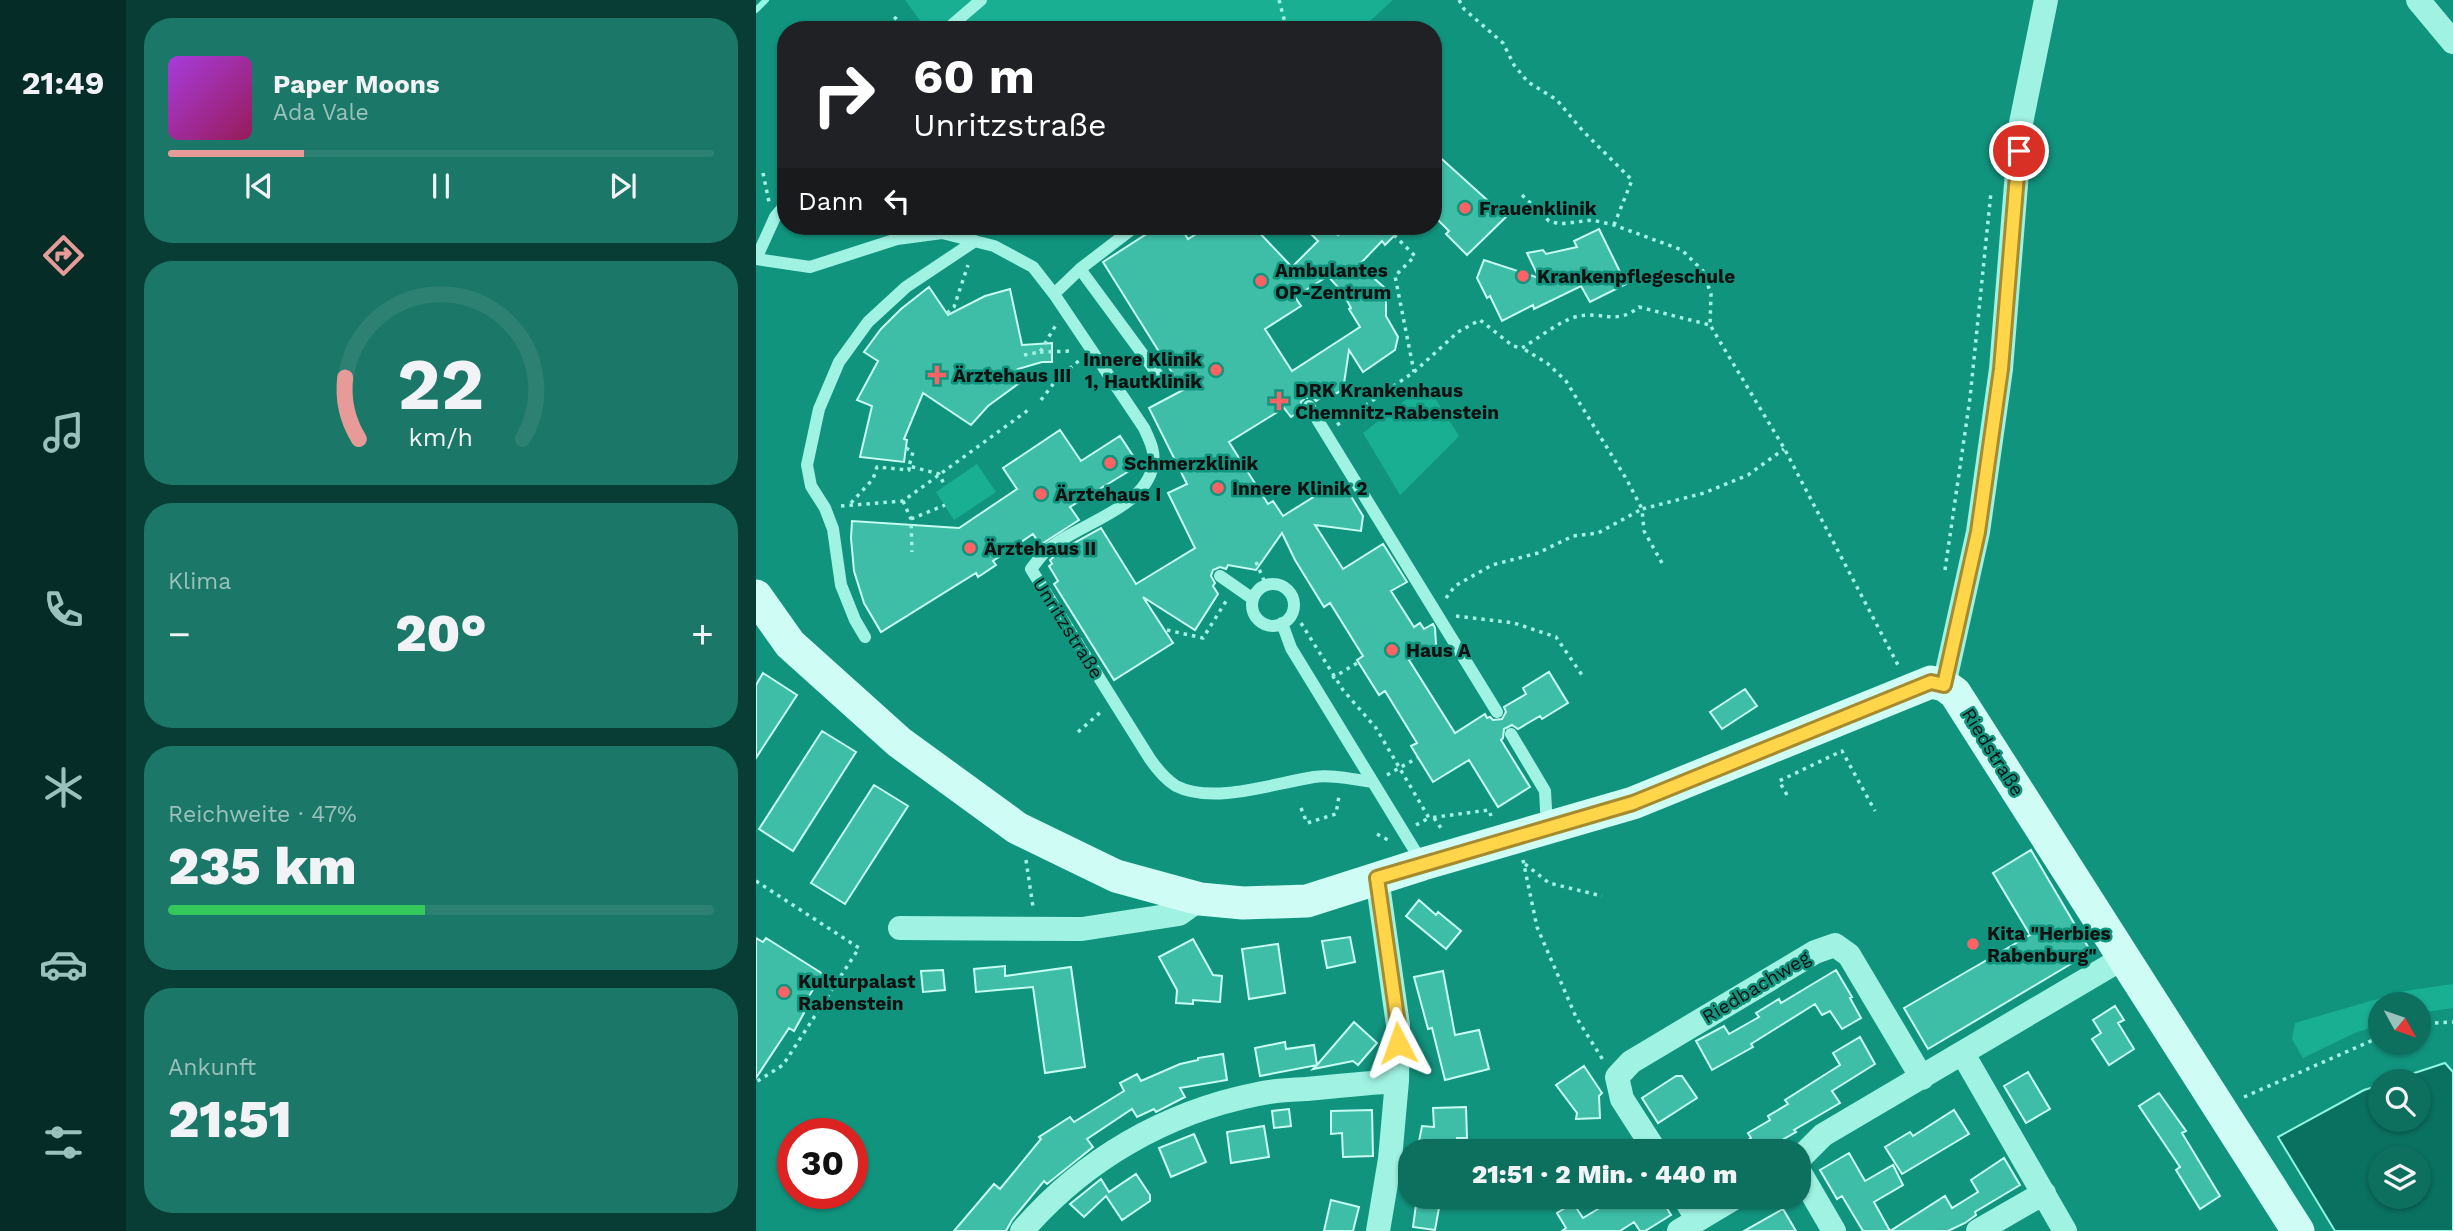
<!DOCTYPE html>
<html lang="de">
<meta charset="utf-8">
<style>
:root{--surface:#0d6f5e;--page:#1b7767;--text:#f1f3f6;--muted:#9ac1bc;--line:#2d8173;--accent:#e69b98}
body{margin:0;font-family:"Work Sans",sans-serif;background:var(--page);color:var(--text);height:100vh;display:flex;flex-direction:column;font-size:26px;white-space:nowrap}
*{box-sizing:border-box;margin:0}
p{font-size:23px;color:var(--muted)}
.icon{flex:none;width:38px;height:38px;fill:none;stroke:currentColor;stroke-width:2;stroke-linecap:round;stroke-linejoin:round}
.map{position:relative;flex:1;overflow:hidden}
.side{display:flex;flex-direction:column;gap:18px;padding:18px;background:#073d34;width:630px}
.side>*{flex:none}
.guide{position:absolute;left:21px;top:21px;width:665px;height:214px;border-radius:28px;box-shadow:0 2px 5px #0004;background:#202124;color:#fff;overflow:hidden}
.needle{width:46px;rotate:130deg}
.fabs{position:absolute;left:1612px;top:992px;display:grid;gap:14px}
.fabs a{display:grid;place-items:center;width:63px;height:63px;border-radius:50%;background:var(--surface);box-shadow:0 2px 5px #0004;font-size:35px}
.speed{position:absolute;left:21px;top:1118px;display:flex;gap:14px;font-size:35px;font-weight:700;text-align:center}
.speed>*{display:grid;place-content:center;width:91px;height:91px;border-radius:50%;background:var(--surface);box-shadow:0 2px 5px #0004;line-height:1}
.speed .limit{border:10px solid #d22;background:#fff;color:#111}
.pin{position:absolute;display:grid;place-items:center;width:60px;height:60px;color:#fff;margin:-30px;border:4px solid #fff;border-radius:50%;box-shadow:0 2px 7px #0007}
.me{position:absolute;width:77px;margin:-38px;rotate:356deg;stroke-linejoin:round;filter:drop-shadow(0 0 5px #0008)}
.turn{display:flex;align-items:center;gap:24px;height:147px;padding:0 21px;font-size:32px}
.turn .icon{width:91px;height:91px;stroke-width:2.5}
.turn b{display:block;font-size:49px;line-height:60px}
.then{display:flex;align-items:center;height:66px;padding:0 21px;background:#0003;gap:14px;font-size:26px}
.big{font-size:52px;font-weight:800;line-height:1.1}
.side .tile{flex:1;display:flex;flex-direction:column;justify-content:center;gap:10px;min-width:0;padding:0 24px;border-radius:28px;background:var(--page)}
.side .dial{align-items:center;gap:0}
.dial svg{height:182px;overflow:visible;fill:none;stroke:var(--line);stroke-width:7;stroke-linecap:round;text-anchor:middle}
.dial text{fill:var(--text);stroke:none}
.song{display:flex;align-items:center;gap:21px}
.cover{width:84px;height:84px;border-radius:10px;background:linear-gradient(135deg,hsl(280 70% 55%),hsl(330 70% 35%))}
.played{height:7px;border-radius:4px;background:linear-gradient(90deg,var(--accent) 25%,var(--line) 25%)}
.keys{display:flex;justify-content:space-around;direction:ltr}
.heat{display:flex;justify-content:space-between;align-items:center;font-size:38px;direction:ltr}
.charge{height:10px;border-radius:5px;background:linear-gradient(90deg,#34c759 47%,var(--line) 0)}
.trip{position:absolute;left:642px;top:1139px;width:413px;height:70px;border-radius:28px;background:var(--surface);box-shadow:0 2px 5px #0004;font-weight:800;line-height:70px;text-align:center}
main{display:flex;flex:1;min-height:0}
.menu{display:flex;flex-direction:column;width:126px;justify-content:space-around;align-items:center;background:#052c26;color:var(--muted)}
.menu .icon{width:49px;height:49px}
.menu .current{color:var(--accent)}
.menu b{font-size:32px;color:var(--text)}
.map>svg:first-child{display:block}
.green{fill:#19af93}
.water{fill:#0a7060;stroke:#91f6e2;stroke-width:2;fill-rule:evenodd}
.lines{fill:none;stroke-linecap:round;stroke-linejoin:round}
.stream{stroke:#91f6e2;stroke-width:6}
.building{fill:#3ebea7;stroke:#c7fdf3;stroke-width:2;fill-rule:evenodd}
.path{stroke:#a0f3e3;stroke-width:3.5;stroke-dasharray:3.5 5;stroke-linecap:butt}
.lane{stroke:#a0f3e3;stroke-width:12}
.street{stroke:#a0f3e3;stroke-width:24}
.secondary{stroke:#cffdf5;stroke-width:33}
.route-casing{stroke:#a68a30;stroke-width:18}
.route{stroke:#ffd54a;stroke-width:12}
.poi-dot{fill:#ff6265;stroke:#11947e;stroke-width:2.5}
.labels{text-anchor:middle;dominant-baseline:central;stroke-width:5;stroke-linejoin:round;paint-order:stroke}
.poi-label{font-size:19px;font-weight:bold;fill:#111;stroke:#11947e;text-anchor:start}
.street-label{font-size:19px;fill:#111;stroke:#11947e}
</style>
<main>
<nav class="menu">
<b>21:49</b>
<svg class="icon current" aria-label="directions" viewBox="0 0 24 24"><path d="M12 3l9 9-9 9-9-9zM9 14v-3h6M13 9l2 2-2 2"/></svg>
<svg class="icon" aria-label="music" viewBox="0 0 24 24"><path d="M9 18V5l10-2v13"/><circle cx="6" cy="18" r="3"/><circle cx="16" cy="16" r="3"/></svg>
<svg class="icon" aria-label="phone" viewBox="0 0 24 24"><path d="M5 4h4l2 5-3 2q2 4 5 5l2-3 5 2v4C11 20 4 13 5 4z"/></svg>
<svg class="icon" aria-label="climate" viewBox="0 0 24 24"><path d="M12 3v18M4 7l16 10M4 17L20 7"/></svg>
<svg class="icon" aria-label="car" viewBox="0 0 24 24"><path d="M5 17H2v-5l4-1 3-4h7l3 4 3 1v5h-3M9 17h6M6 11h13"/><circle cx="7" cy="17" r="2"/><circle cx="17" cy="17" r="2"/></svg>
<svg class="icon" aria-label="filters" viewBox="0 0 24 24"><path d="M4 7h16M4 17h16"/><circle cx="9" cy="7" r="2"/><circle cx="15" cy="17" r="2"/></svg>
</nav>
<section class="side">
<div class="tile">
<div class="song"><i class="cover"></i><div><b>Paper Moons</b><p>Ada Vale</p></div></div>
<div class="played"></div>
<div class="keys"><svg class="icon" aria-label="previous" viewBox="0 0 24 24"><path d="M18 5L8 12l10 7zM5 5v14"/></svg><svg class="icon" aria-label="pause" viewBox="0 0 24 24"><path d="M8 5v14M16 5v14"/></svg><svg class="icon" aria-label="next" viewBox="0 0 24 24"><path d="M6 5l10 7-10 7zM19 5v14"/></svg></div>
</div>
<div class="tile dial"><svg viewBox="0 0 100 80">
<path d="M14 69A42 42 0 1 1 86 69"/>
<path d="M14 69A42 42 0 0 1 8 42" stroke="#e69b98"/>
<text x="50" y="56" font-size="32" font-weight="700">22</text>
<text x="50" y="72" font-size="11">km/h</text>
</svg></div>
<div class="tile"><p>Klima</p>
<div class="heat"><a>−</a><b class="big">20°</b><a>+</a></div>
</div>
<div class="tile"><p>Reichweite · 47%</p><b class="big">235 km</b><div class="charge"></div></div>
<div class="tile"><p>Ankunft</p><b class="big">21:51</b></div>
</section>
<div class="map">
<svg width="1697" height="1231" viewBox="0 0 1697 1231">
<rect width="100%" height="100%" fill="#11947e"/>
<path class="green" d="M 149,0 L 637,0 L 604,30 L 407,30 L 401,27 L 361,30 L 171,30 Z
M 670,384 L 703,436 L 644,495 L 607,433 Z
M 221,464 L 240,492 L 198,520 L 180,492 Z
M 1697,984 L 1697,1008 L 1663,1013 L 1662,1004 L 1624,1004 L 1624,1025 L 1601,1032 L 1547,1058 L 1536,1039 L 1539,1023 L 1649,991 Z"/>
<path class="water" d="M 1689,1063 L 1697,1072 L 1697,1231 L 1579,1231 L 1522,1137 L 1608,1090 L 1624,1085 L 1624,1120 L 1662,1120 L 1662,1082 L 1634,1081 ZM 1624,1158 L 1662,1158 L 1662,1197 L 1624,1197 Z"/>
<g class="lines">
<path class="stream" d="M 0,10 L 10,0"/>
</g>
<path class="building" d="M 677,151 L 750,217 L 711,255 L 690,234 L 693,231 L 677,215 Z
M 403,226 L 424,226 L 432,239 L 453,226 L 497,226 L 536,267 L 562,241 L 556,235 L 566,226 L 573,226 L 582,235 L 591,226 L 648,226 L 629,245 L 626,241 L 603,265 L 630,289 L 630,316 L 642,337 L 639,350 L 607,372 L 593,350 L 587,390 L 579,394 L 574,392 L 560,401 L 557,398 L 549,398 L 545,402 L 545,410 L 535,417 L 528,408 L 473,442 L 512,504 L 517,501 L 527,516 L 585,480 L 607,516 L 605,531 L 559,525 L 587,569 L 627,544 L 651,582 L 635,591 L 658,627 L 664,623 L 668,629 L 677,624 L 679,628 L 680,644 L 653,660 L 699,733 L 729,714 L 731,718 L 734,717 L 737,720 L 746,719 L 750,712 L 748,707 L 770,694 L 767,688 L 793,672 L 812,703 L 786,719 L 784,716 L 762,729 L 756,725 L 748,729 L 747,738 L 745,740 L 774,787 L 742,807 L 713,760 L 677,782 L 655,746 L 661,743 L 629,691 L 623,695 L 601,660 L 607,656 L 574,603 L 568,607 L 539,560 L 526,533 L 500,570 L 472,565 L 470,569 L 464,567 L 457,570 L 455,576 L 459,583 L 457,586 L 462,594 L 439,630 L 387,597 L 417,643 L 358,680 L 298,584 L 302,581 L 293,566 L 296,564 L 294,560 L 307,549 L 345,528 L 380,584 L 439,548 L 412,493 L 431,484 L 393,408 L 427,390 L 347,262 ZM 572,276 L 587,293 L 595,308 L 593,309 L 604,327 L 536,371 L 509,329 L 545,306 L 539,297 Z
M 843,229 L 870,284 L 834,302 L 825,286 L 778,309 L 777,305 L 746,321 L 734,296 L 731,298 L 721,278 L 728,260 L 783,278 L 771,253 L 787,250 L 790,254 L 821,247 L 818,241 Z
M 173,287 L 192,315 L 229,296 L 254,289 L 266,345 L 296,343 L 296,362 L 286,362 L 262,369 L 269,379 L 232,406 L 215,425 L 167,393 L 148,439 L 151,440 L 148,462 L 104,457 L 116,406 L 101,400 L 122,361 L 108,352 L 125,329 L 145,309 Z
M 304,430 L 325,461 L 364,436 L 383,465 L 314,507 L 323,520 L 284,545 L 277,534 L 237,561 L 240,565 L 222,577 L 220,573 L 125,632 L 108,603 L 98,571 L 95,538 L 96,521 L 203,528 L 261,489 L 247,468 Z
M 7,673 L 41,695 L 0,758 L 0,685 Z
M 989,689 L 1001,706 L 966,729 L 954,712 Z
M 66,731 L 100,752 L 37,851 L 3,829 Z
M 118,785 L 152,806 L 89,904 L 55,883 Z
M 1275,850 L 1335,952 L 1172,1049 L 1148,1008 L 1274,935 L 1237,873 Z
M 663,900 L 680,915 L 682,912 L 705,931 L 690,949 L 650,916 Z
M 594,937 L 599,962 L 571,968 L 566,941 Z
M 0,938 L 7,942 L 10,938 L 67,974 L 44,1010 L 48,1013 L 38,1031 L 33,1028 L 0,1078 Z
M 437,939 L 457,975 L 466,976 L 464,1002 L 437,1000 L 437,1004 L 420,1003 L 421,990 L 403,957 Z
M 522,944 L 529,993 L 493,999 L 486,949 Z
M 249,966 L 249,976 L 315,967 L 329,1067 L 289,1073 L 277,987 L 220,992 L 218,969 Z
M 187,970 L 189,990 L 167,992 L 165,971 Z
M 1080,970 L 1096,997 L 1094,998 L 1105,1018 L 1086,1029 L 1074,1011 L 1066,1015 L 1059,1004 L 995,1044 L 997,1047 L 956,1070 L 940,1041 L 968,1026 L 973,1034 L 1003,1017 L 1000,1013 L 1023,999 L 1025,1003 Z
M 687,971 L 699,1035 L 723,1030 L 733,1069 L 689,1080 L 676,1028 L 672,1029 L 658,977 Z
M 1359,1006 L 1368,1020 L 1362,1023 L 1378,1049 L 1353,1065 L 1336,1039 L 1345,1033 L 1337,1020 Z
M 598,1022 L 621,1043 L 602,1065 L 597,1061 L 557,1069 L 561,1065 L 504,1076 L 499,1048 L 529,1042 L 530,1049 L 558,1045 L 561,1065 Z
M 1104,1037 L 1119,1064 L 1076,1091 L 1084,1103 L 1038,1130 L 1040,1132 L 1026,1140 L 1032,1149 L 1031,1152 L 973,1152 L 995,1138 L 992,1133 L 1014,1120 L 1012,1116 L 1032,1104 L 1029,1100 L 1084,1065 L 1077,1053 Z
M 467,1054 L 471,1080 L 424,1088 L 429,1097 L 400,1112 L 398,1109 L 381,1117 L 376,1109 L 331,1139 L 337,1147 L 291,1184 L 288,1181 L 256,1220 L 250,1231 L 198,1231 L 238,1184 L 244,1189 L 285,1139 L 283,1137 L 314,1117 L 318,1122 L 368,1091 L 364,1083 L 381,1074 L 385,1081 L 424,1064 L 442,1060 L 442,1058 Z
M 828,1066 L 846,1093 L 843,1096 L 844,1118 L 820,1119 L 821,1113 L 800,1085 Z
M 1272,1072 L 1294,1109 L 1270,1123 L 1248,1086 Z
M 920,1076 L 926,1076 L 941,1098 L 902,1123 L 886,1098 Z
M 1403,1093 L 1430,1131 L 1426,1133 L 1464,1196 L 1444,1209 L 1420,1170 L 1424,1167 L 1383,1106 Z
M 710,1107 L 711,1138 L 701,1138 L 702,1152 L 661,1152 L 666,1126 L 678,1127 L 677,1108 Z
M 533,1109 L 535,1126 L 518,1128 L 516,1111 Z
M 616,1110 L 617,1156 L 587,1157 L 586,1133 L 575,1134 L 575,1111 Z
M 1198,1110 L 1213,1134 L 1146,1174 L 1129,1147 L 1154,1132 L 1157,1136 Z
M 508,1126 L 513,1157 L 475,1163 L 471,1132 Z
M 438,1134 L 450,1162 L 415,1177 L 403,1148 Z
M 1093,1153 L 1109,1181 L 1137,1165 L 1147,1185 L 1118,1202 L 1134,1231 L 1189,1196 L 1196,1208 L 1222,1192 L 1215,1180 L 1248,1158 L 1264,1185 L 1219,1212 L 1220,1215 L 1209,1223 L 1192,1231 L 1107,1231 L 1086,1196 L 1081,1199 L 1064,1170 Z
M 380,1174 L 394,1195 L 394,1201 L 366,1220 L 350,1196 L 328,1217 L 314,1204 L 345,1179 L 353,1192 Z
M 661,1197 L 685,1197 L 679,1230 L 657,1227 Z
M 862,1197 L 904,1197 L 915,1215 L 889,1231 L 884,1231 L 878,1222 L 864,1231 L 806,1231 L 810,1228 L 801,1213 L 817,1203 L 827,1218 Z
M 575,1200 L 603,1207 L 597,1231 L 568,1231 Z
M 1027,1209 L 1040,1231 L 988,1231 Z"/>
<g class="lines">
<path class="path" d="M 523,0 L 531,30
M 703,0 L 708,9 L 747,43 L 758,65 L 772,82 L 801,100 L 826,130 L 876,180 L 858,225
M 138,17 L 154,30
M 7,173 L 13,202
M 766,195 L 793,221 L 804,224 L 836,220 L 858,225 L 926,250 L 947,271 L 955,294 L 954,325 L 1028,448 L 1143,667
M 553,226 L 559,232
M 638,235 L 659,256 L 639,276 L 658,372
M 191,313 L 198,307 L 212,265
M 284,352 L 317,351
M 268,355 L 284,352 L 301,323
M 285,400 L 301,379 L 325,359
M 581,425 L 658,372 L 702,332 L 724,320 L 757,346 L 766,348 C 781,339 804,321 819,317 C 845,310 860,326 883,307 L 954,325
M 150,448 L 157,452 L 153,466 L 183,474 L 189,486
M 147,501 L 155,519 L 156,552
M 95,503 L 117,479 L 121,467 L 153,470 L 153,466
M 85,506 L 147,501 L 275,408
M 155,519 L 189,505
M 500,562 L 510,585
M 906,563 L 888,531 L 886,509 L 948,493 L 992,475 L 1028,449
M 1189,570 L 1214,398 L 1235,192
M 690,598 L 699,586 L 736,565 L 782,553 L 817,536 L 842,533 L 886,509 L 871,480 L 810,381 L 791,363 L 766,348
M 700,616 L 758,623 L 800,637 L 826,675
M 545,623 L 587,690 L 620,728 L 673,818 L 733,810 L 735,816
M 411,630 L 447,638 L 472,598
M 576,678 L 603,662
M 322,732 L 347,710
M 631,775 L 661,758
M 1031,795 L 1023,781 L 1086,751 L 1119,811
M 545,808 L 551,823 L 580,814 L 583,796
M 678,818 L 687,831
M 660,825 L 673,818
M 621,834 L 632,840
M 270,860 L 277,907
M 767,860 L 781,927 L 820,1017 L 847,1060
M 769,864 L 793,883 L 846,896
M 0,881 L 103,948 L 27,1065 L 0,1082
M 1662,1024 L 1697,1022
M 1488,1097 L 1624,1037"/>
<path class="lane" d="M 190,30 L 225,0
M 0,259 L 54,267 L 141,239 L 186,233 L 238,246 L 277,267 L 298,294 L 324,269 L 380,226
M 0,259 L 19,217 L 30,204
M 324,269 L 405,379
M 298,294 L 388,428 C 393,439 400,452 397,465 C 389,510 319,524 289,552 C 284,557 279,564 275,569 L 394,759 C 401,769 409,779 420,786 C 457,805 519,783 558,777 C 576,774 599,780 617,782
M 553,406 L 741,712
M 464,576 L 497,599
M496 605a21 21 0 1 1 42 0a21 21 0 1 1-42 0Z
M 526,623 L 535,648 L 667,864
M 109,637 L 99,620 L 85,585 L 77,529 L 69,508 L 55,486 L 51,465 L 63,409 L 83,362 L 112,322 L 150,287 L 219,241
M 755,734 L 789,791 L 791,827"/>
<path class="street" d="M 1662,0 L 1697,42
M 1188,685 L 1222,532 L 1245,369 L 1265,123 L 1290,0
M 621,878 L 642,1025 L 641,1081 L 634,1159 L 622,1231
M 144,928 L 326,929 L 423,914 L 444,899
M 1207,1054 L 1309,1231
M 900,1152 L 866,1099 L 861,1077 L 875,1062 L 1059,952 L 1079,945 L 1093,955 L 1166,1078
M 1043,1159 L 1067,1135 L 1367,958
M 1043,1171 L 1078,1231
M 928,1197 L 941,1219
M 266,1231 C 327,1160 410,1112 502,1094 C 518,1090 535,1090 550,1089 C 581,1086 611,1083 641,1081
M 923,1231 L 980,1197
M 1222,1231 L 1288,1193"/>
<path class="secondary" d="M 0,596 L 34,644 L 143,742 L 261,828 L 360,876 L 444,899 L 487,903 L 551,901 L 667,864 L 877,803 L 1175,682 L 1188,685 L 1199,693 L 1542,1231"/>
</g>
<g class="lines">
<defs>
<path id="route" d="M 642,1043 L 642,1024 L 621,878 L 877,803 L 1175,682 L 1188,685 L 1222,532 L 1245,369 L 1263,151"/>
</defs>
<use href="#route" class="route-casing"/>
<use href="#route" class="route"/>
</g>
<g class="poi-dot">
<circle cx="709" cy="208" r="7"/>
<circle cx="767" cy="276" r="7"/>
<circle cx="505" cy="281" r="7"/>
<circle cx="460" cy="370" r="7"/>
<path d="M177.5 364.5h7v7h7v7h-7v7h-7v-7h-7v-7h7z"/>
<path d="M519.5 390.5h7v7h7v7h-7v7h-7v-7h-7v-7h7z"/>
<circle cx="354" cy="463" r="7"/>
<circle cx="462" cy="488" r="7"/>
<circle cx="285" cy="494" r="7"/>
<circle cx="214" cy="548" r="7"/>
<circle cx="636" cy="650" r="7"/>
<circle cx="1217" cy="944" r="7"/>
<circle cx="28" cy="992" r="7"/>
</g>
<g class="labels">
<g class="poi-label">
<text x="723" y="208">Frauenklinik</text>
<text x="519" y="270">Ambulantes<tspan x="519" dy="22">OP-Zentrum</tspan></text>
<text x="781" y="276">Krankenpflegeschule</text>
<text x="446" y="359" text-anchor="end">Innere Klinik<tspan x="446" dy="22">1, Hautklinik</tspan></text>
<text x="197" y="375">Ärztehaus III</text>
<text x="539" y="390">DRK Krankenhaus<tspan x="539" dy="22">Chemnitz-Rabenstein</tspan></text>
<text x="368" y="463">Schmerzklinik</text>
<text x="476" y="488">Innere Klinik 2</text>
<text x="299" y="494">Ärztehaus I</text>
<text x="228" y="548">Ärztehaus II</text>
<text x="650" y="650">Haus A</text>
<text x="1231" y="933">Kita "Herbies<tspan x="1231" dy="22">Rabenburg"</tspan></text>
<text x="42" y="981">Kulturpalast<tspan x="42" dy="22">Rabenstein</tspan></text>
</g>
<g class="street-label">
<text transform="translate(312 628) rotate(58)">Unritzstraße</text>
<text transform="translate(1237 752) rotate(58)">Riedstraße</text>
<text transform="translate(1000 987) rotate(-31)">Riedbachweg</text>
</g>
</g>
</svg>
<div class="fabs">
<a><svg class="needle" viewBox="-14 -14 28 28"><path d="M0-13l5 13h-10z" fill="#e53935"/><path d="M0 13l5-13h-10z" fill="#9ac1bc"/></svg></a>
<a><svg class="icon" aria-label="search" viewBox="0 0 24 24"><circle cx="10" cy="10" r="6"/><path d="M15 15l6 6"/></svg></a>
<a><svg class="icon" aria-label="layers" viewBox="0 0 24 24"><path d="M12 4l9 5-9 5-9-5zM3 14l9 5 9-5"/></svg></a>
</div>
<div class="speed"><div class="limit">30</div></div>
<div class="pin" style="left:1263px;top:151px;background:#d93025"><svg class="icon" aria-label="arrive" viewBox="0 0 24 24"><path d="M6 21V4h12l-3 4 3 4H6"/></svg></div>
<svg class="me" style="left:642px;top:1043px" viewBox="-20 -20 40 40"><path d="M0-17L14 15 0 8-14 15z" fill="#ffd54a" stroke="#fff" stroke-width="4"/></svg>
<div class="trip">21:51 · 2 Min. · 440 m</div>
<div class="guide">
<div class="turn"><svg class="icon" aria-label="right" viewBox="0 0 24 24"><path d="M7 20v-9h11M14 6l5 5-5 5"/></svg><div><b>60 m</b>Unritzstraße</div></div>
<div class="then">Dann<svg class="icon" aria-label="left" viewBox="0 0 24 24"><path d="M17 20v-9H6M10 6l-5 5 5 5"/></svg></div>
</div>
</div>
</main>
